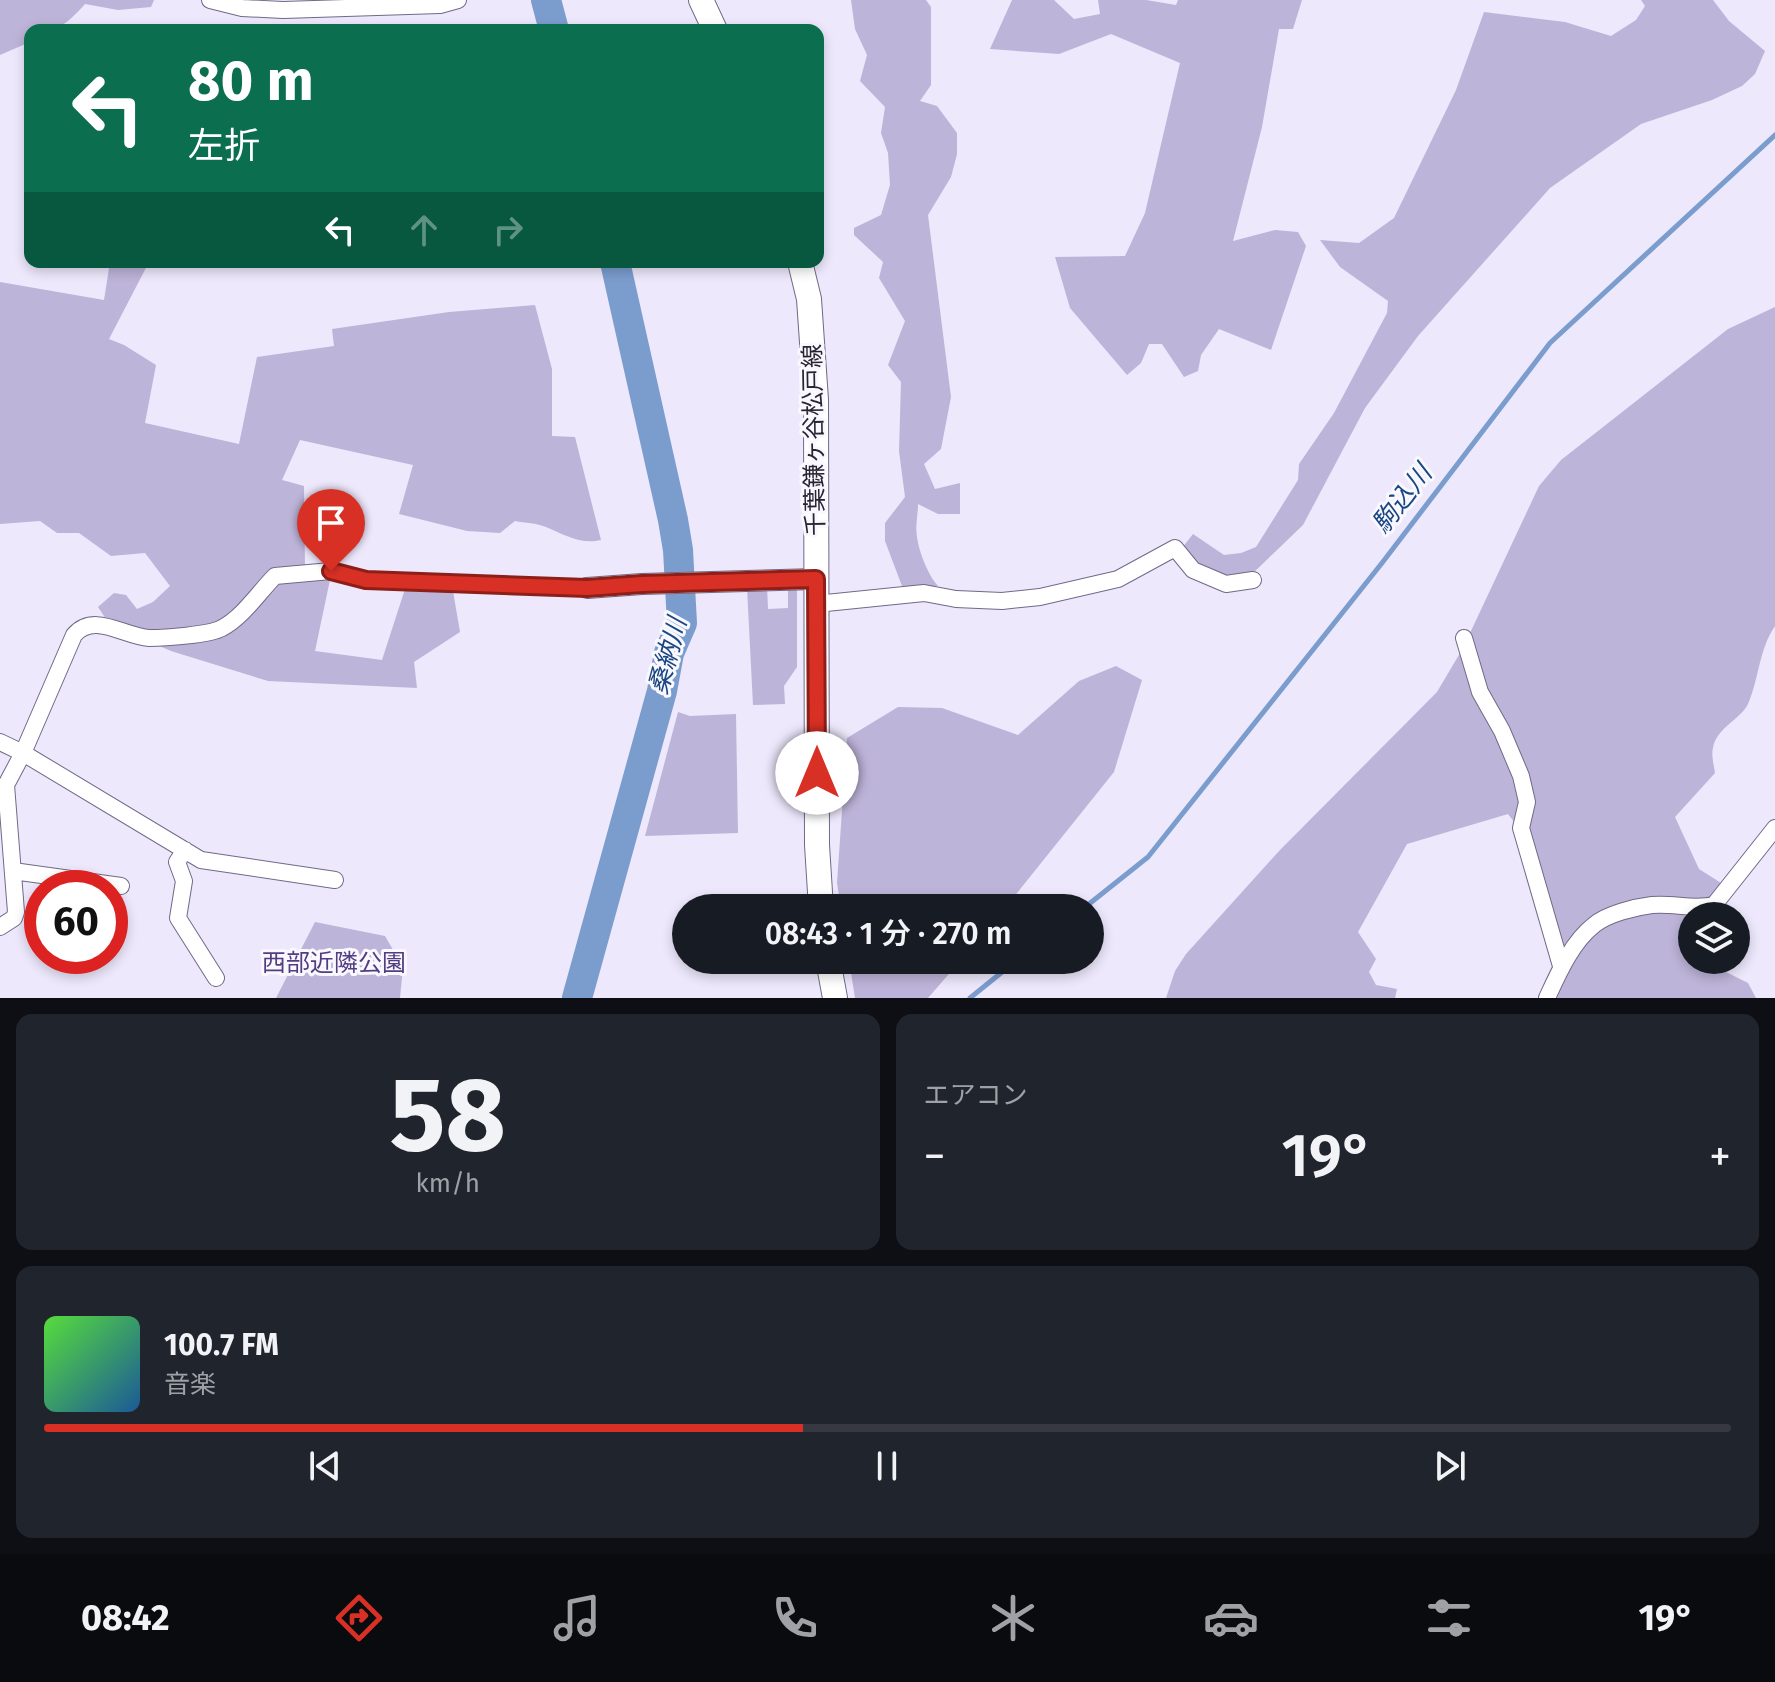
<!DOCTYPE html>
<html lang="ja">
<meta charset="utf-8">
<style>
:root{--surface:#171b24;--page:#20242c;--text:#f1f3f6;--muted:#9ea1a6;--line:#363941;--accent:#d93025}
body{margin:0;font-family:"Fira Sans","Noto Sans JP",sans-serif;background:var(--page);color:var(--text);height:100vh;display:flex;flex-direction:column;font-size:30px;white-space:nowrap}
*{box-sizing:border-box;margin:0}
p{font-size:26px;color:var(--muted)}
.icon{flex:none;width:44px;height:44px;fill:none;stroke:currentColor;stroke-width:2;stroke-linecap:round;stroke-linejoin:round}
.map{position:relative;height:998px;overflow:hidden}
.panel{display:flex;flex-direction:column;gap:16px;padding:16px;background:#0d0f14;flex:1}
.panel>*{flex:none}
.top-card{position:absolute;left:24px;top:24px;width:800px;height:244px;border-radius:16px;box-shadow:0 4px 12px #0003;background:#0b6e4f;color:#fff;overflow:hidden}
.tools{position:absolute;left:1678px;top:902px;display:grid;gap:16px}
.tools a{display:grid;place-items:center;width:72px;height:72px;border-radius:50%;background:var(--surface);box-shadow:0 4px 12px #0003;font-size:40px}
.speed{position:absolute;left:24px;top:870px;display:flex;gap:16px;font-size:40px;font-weight:700;text-align:center}
.speed>*{display:grid;place-content:center;width:104px;height:104px;border-radius:50%;background:var(--surface);box-shadow:0 4px 12px #0003;line-height:1}
.speed .limit{border:12px solid #d22;background:#fff;color:#111}
.pin{position:absolute;display:grid;place-items:center;width:68px;height:68px;color:#fff;margin:-82px -34px;border-radius:50% 50% 50% 0;rotate:-45deg;box-shadow:0 0 8px #0007}
.pin .icon{rotate:45deg}
.me{position:absolute;width:88px;margin:-44px;rotate:0deg;stroke-linejoin:round;filter:drop-shadow(0 0 6px #0008)}
.turn{display:flex;align-items:center;gap:28px;height:168px;padding:0 32px;font-size:36px}
.turn .icon{width:104px;height:104px;stroke-width:2.5}
.turn b{display:block;font-size:56px;line-height:68px}
.lanes{display:flex;align-items:center;height:76px;padding:0 32px;background:#0003;justify-content:center;gap:40px;direction:ltr}
.lanes .off{opacity:.35}
.big{font-size:60px;font-weight:600;line-height:1.1}
.panel .tile{flex:1;display:flex;flex-direction:column;justify-content:center;gap:12px;min-width:0;padding:0 28px;border-radius:16px;background:var(--page)}
.panel .dial{align-items:center;gap:0}
.dial b{font-size:104px;line-height:1}
.song{display:flex;align-items:center;gap:24px}
.cover{width:96px;height:96px;border-radius:12px;background:linear-gradient(135deg,hsl(110 70% 55%),hsl(210 70% 35%))}
.played{height:8px;border-radius:4px;background:linear-gradient(90deg,var(--accent) 45%,var(--line) 45%)}
.keys{display:flex;justify-content:space-around;direction:ltr}
.heat{display:flex;justify-content:space-between;align-items:center;font-size:44px;direction:ltr}
.panel .tiles{flex:1;display:grid;gap:16px;grid-template-columns:1fr 1fr}
.tile:last-child{grid-column:span 2}
.trip{position:absolute;left:672px;top:894px;width:432px;height:80px;border-radius:40px;background:var(--surface);box-shadow:0 4px 12px #0003;font-weight:600;line-height:80px;text-align:center}
.tab-bar{display:flex;height:128px;justify-content:space-around;align-items:center;background:#090b0e;color:var(--muted)}
.tab-bar .icon{width:56px;height:56px}
.tab-bar .current{color:var(--accent)}
.tab-bar b{font-size:36px;color:var(--text)}
.map>svg:first-child{display:block}
.green{fill:#bdb4d9}
.lines{fill:none;stroke-linecap:round;stroke-linejoin:round}
.stream{stroke:#7b9dce;stroke-width:5}
.river{stroke:#7b9dce;stroke-width:30}
.minor-casing{stroke:#716987;stroke-width:18}
.tertiary-casing{stroke:#716987;stroke-width:22}
.primary-casing{stroke:#716987;stroke-width:26}
.minor{stroke:#fff;stroke-width:16}
.tertiary{stroke:#fff;stroke-width:20}
.primary{stroke:#fff;stroke-width:24}
.route-casing{stroke:#8d1f18;stroke-width:20}
.route{stroke:#d93025;stroke-width:14}
.labels{text-anchor:middle;dominant-baseline:central;stroke-width:6;stroke-linejoin:round;paint-order:stroke}
.street-label{font-size:24px;fill:#272330;stroke:#f9f8fe}
.park-label{font-size:24px;fill:#533d82;stroke:#f9f8fe}
.water-label{font-size:26px;font-style:italic;fill:#1a4682;stroke:#f9f8fe}
</style>
<div class="map">
<svg width="1775" height="998" viewBox="0 0 1775 998">
<rect width="100%" height="100%" fill="#ede8fc"/>
<path class="green" d="M 0,0 L 154,0 L 151,7 L 118,10 L 85,4 C 65,26 60,30 30,30 L 30,42 L 0,55 Z
M 851,0 L 926,0 L 931,7 L 931,85 L 920,101 L 937,106 L 957,133 L 957,154 L 951,177 L 928,215 L 951,397 L 941,449 L 924,464 L 935,489 L 960,483 L 960,514 L 938,514 L 918,504 C 918,514 915,527 917,537 C 919,552 928,575 938,586 L 902,586 L 885,541 L 885,523 L 905,497 L 899,451 L 901,382 L 888,365 L 905,321 L 879,278 L 883,262 L 854,235 L 854,228 L 881,215 L 890,185 L 888,153 L 881,133 L 885,107 L 860,81 L 867,55 L 855,29 Z
M 1012,0 L 1054,0 L 1074,19 L 1100,14 L 1098,0 L 1146,0 L 1176,5 L 1178,0 L 1302,0 L 1293,29 L 1279,29 L 1262,127 L 1233,241 L 1275,230 L 1298,232 L 1306,246 L 1271,350 L 1219,329 L 1201,355 L 1198,371 L 1184,377 L 1162,344 L 1149,344 L 1141,363 L 1127,375 L 1070,308 L 1055,257 L 1125,256 L 1145,213 L 1180,63 L 1111,34 L 1059,54 L 990,49 Z
M 1641,0 L 1713,0 L 1729,21 L 1765,51 L 1755,74 L 1742,86 L 1712,100 L 1641,124 L 1550,188 L 1418,336 L 1365,408 L 1303,525 L 1249,577 L 1226,580 L 1194,565 L 1182,548 L 1193,534 L 1224,555 L 1241,553 L 1256,547 L 1298,480 L 1299,464 L 1334,413 L 1387,313 L 1388,301 L 1340,267 L 1320,240 L 1359,243 L 1394,218 L 1456,90 L 1484,12 L 1565,22 L 1611,36 L 1636,20 L 1645,6 Z
M 110,262 L 149,262 L 109,339 L 124,345 L 156,365 L 145,423 L 239,444 L 257,357 L 334,346 L 332,329 L 449,312 L 535,305 L 552,369 L 552,436 L 575,437 L 601,540 C 581,545 565,535 546,527 C 537,523 525,523 515,521 L 500,533 L 467,531 L 399,514 L 413,465 L 300,440 L 282,480 L 304,486 L 305,569 L 269,573 L 229,619 L 217,626 L 148,632 L 108,622 L 98,607 L 114,593 L 126,595 L 137,609 L 153,602 L 170,586 L 145,553 L 111,556 L 79,533 L 57,533 L 40,521 L 0,524 L 0,282 L 104,300 Z
M 1775,307 L 1775,626 C 1759,649 1759,679 1748,704 C 1740,720 1716,728 1713,748 C 1711,755 1714,766 1715,773 L 1675,817 L 1699,869 L 1729,888 L 1723,916 L 1692,916 L 1692,960 L 1713,960 L 1712,965 L 1748,983 L 1756,998 L 1554,998 L 1566,969 L 1518,827 L 1508,814 L 1407,844 L 1358,932 L 1376,959 L 1369,972 L 1376,985 L 1397,989 L 1395,998 L 1166,998 L 1175,971 L 1186,954 L 1280,850 L 1437,692 L 1463,648 L 1539,486 L 1561,460 L 1728,329 Z
M 331,575 L 315,651 L 382,660 L 405,589 L 453,591 L 460,632 L 414,662 L 417,688 L 268,681 L 171,651 L 148,641 L 199,636 L 277,580 Z
M 767,585 L 768,609 L 788,608 L 788,586 L 797,586 L 797,667 L 784,686 L 785,704 L 753,705 L 747,588 Z
M 1116,666 L 1142,680 L 1114,772 L 1005,908 L 841,908 L 837,883 L 847,738 L 898,707 L 942,708 L 1018,735 L 1079,681 Z
M 678,712 L 690,716 L 736,714 L 738,833 L 645,836 Z
M 315,922 L 385,936 L 403,967 L 400,998 L 276,998 Z
M 849,960 L 961,960 L 928,998 L 855,998 Z"/>
<g class="lines">
<path class="stream" d="M 1084,908 L 1148,857 L 1382,563 L 1550,343 L 1775,135
M 970,998 L 1017,960"/>
<path class="river" d="M 546,0 L 554,30
M 577,998 L 662,691 L 669,653 L 682,623 L 678,550 L 673,520 L 615,262"/>
<defs>
<path id="minor" d="M 210,0 L 242,8 L 283,10 L 440,5 L 458,0
M 816,604 L 924,593 L 956,599 L 1002,601 L 1040,597 L 1118,579 L 1175,548 L 1193,570 L 1226,584 L 1253,580
M 1464,638 L 1480,692 L 1502,731 L 1521,776 L 1527,802 L 1521,828 L 1561,966
M 0,742 L 23,753 L 201,860 L 335,880
M 185,850 L 177,862 L 184,881 L 178,918 L 216,978
M 13,871 L 121,886
M 0,927 L 14,918 L 16,912 L 6,785 L 23,753 L 74,635 C 94,612 123,636 149,638 C 164,638 210,635 222,628 C 243,617 259,592 275,576 L 331,571 L 366,580 L 587,588
M 1547,998 C 1558,974 1572,942 1594,925 C 1607,914 1635,907 1652,905 C 1674,903 1693,910 1714,905 L 1775,828"/>
<path id="tertiary" d="M 587,588 L 642,584 L 816,579"/>
<path id="primary" d="M 701,0 L 715,30
M 800,262 L 809,299 L 816,400 L 817,845 L 821,908
M 828,960 L 835,998"/>
</defs>
<use href="#minor" class="minor-casing"/>
<use href="#tertiary" class="tertiary-casing"/>
<use href="#primary" class="primary-casing"/>
<use href="#minor" class="minor"/>
<use href="#tertiary" class="tertiary"/>
<use href="#primary" class="primary"/>
</g>
<g class="lines">
<defs>
<path id="route" d="M 331,571 L 366,580 L 587,588 L 642,584 L 816,579 L 817,773"/>
</defs>
<use href="#route" class="route-casing"/>
<use href="#route" class="route"/>
</g>
<g class="labels">
<g class="street-label">
<text transform="translate(814 440) rotate(-91)">千葉鎌ヶ谷松戸線</text>
</g>
<g class="park-label">
<text x="334" y="963">西部近隣公園</text>
</g>
<g class="water-label">
<text transform="translate(1402 499) rotate(-52)">駒込川</text>
<text transform="translate(668 656) rotate(-75)">桑納川</text>
</g>
</g>
</svg>
<div class="tools">
<a><svg class="icon" aria-label="layers" viewBox="0 0 24 24"><path d="M12 4l9 5-9 5-9-5zM3 14l9 5 9-5"/></svg></a>
</div>
<div class="speed"><div class="limit">60</div></div>
<div class="pin" style="left:331px;top:571px;background:#d93025"><svg class="icon" aria-label="arrive" viewBox="0 0 24 24"><path d="M6 21V4h12l-3 4 3 4H6"/></svg></div>
<svg class="me" style="left:817px;top:773px" viewBox="-20 -20 40 40"><circle r="19" fill="#fff"/><path d="M0-13L10 11 0 6-10 11z" fill="#d93025"/></svg>
<div class="trip">08:43 · 1 分 · 270 m</div>
<div class="top-card">
<div class="turn"><svg class="icon" aria-label="left" viewBox="0 0 24 24"><path d="M17 20v-9H6M10 6l-5 5 5 5"/></svg><div><b>80 m</b>左折</div></div>
<div class="lanes"><svg class="icon" aria-label="left" viewBox="0 0 24 24"><path d="M17 20v-9H6M10 6l-5 5 5 5"/></svg><svg class="icon off" aria-label="ahead" viewBox="0 0 24 24"><path d="M12 20V5M6 11l6-6 6 6"/></svg><svg class="icon off" aria-label="right" viewBox="0 0 24 24"><path d="M7 20v-9h11M14 6l5 5-5 5"/></svg></div>
</div>
</div>
<section class="panel">
<div class="tiles">
<div class="tile dial"><b>58</b><p>km/h</p></div>
<div class="tile"><p>エアコン</p>
<div class="heat"><a>−</a><b class="big">19°</b><a>+</a></div>
</div>
<div class="tile">
<div class="song"><i class="cover"></i><div><b>100.7 FM</b><p>音楽</p></div></div>
<div class="played"></div>
<div class="keys"><svg class="icon" aria-label="previous" viewBox="0 0 24 24"><path d="M18 5L8 12l10 7zM5 5v14"/></svg><svg class="icon" aria-label="pause" viewBox="0 0 24 24"><path d="M8 5v14M16 5v14"/></svg><svg class="icon" aria-label="next" viewBox="0 0 24 24"><path d="M6 5l10 7-10 7zM19 5v14"/></svg></div>
</div>
</div>
</section>
<nav class="tab-bar">
<b>08:42</b>
<svg class="icon current" aria-label="directions" viewBox="0 0 24 24"><path d="M12 3l9 9-9 9-9-9zM9 14v-3h6M13 9l2 2-2 2"/></svg>
<svg class="icon" aria-label="music" viewBox="0 0 24 24"><path d="M9 18V5l10-2v13"/><circle cx="6" cy="18" r="3"/><circle cx="16" cy="16" r="3"/></svg>
<svg class="icon" aria-label="phone" viewBox="0 0 24 24"><path d="M5 4h4l2 5-3 2q2 4 5 5l2-3 5 2v4C11 20 4 13 5 4z"/></svg>
<svg class="icon" aria-label="climate" viewBox="0 0 24 24"><path d="M12 3v18M4 7l16 10M4 17L20 7"/></svg>
<svg class="icon" aria-label="car" viewBox="0 0 24 24"><path d="M5 17H2v-5l4-1 3-4h7l3 4 3 1v5h-3M9 17h6M6 11h13"/><circle cx="7" cy="17" r="2"/><circle cx="17" cy="17" r="2"/></svg>
<svg class="icon" aria-label="filters" viewBox="0 0 24 24"><path d="M4 7h16M4 17h16"/><circle cx="9" cy="7" r="2"/><circle cx="15" cy="17" r="2"/></svg>
<b>19°</b>
</nav>
